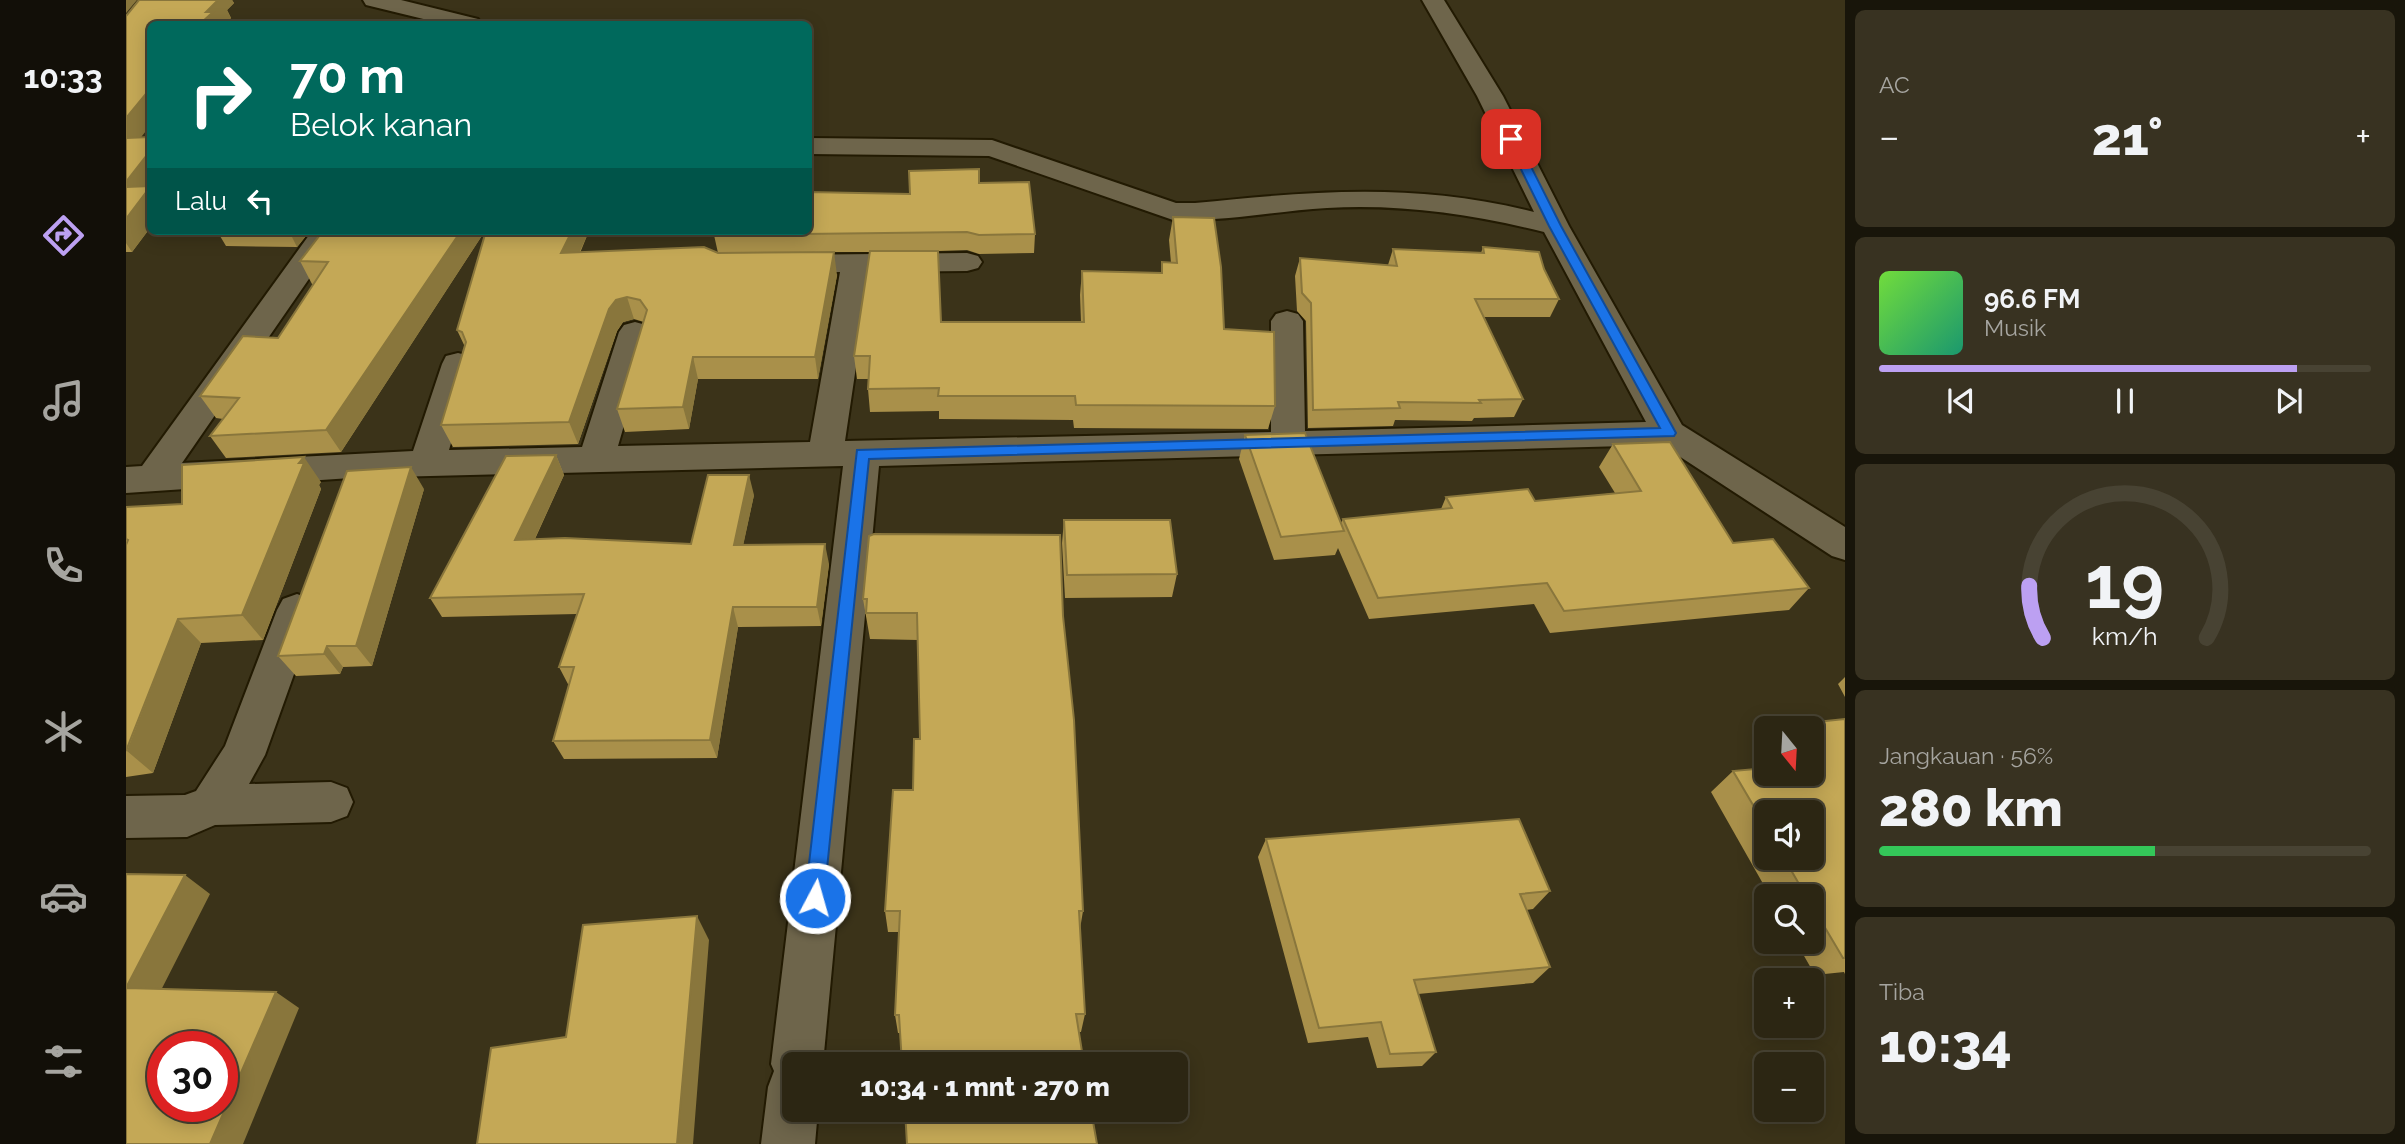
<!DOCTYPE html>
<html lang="id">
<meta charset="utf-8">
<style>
:root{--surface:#2c2613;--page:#383221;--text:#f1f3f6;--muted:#a6a5a0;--line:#484333;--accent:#bca0f2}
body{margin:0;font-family:Raleway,sans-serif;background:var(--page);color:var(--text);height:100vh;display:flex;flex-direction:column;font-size:26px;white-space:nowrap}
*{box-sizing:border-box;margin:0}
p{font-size:23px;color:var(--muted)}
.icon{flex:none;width:38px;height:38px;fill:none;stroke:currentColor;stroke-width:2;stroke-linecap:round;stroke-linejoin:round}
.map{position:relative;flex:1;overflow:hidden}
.details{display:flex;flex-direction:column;gap:10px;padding:10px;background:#18150a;width:560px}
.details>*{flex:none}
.hud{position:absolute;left:21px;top:21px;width:665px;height:214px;border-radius:10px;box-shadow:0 4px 18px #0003,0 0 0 2px var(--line);background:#00695c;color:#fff;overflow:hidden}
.needle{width:46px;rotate:162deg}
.controls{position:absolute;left:1628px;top:716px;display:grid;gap:14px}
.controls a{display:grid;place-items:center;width:70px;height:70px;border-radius:10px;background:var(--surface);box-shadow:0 4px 18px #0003,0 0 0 2px var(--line);font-size:35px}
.speed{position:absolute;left:21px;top:1031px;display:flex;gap:14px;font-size:35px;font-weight:700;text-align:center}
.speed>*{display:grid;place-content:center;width:91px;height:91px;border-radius:50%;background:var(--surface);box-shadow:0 4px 18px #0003,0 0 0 2px var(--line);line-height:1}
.speed .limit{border:10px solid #d22;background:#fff;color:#111}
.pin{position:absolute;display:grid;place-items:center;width:60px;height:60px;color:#fff;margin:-30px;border-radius:14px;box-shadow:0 4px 10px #0006}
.me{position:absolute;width:77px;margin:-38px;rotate:6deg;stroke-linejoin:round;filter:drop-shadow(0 0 5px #0008)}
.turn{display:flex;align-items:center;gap:24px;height:147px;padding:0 28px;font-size:32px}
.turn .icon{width:91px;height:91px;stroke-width:2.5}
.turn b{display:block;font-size:49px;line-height:60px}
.then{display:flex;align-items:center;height:66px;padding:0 28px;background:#0003;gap:14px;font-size:26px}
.big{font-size:52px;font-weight:800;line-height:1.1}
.details .card{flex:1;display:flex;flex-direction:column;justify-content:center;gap:10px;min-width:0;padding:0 24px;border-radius:10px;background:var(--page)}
.details .dial{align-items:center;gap:0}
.dial svg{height:182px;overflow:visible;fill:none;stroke:var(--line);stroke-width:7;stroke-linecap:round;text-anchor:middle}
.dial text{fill:var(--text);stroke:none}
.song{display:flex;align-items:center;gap:21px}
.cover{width:84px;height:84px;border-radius:10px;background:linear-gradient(135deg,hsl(100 70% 55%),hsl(160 70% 35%))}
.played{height:7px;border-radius:4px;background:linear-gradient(90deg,var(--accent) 85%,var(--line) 85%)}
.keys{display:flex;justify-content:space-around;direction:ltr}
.heat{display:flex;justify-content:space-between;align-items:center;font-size:38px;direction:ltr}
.charge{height:10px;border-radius:5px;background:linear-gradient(90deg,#34c759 56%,var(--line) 0)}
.trip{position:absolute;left:656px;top:1052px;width:406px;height:70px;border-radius:10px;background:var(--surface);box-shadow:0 4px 18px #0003,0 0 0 2px var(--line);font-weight:800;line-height:70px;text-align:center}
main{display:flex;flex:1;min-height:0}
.tabs{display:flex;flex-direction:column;width:126px;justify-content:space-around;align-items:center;background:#120f08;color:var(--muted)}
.tabs .icon{width:49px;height:49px}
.tabs .on{color:var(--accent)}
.tabs b{font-size:32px;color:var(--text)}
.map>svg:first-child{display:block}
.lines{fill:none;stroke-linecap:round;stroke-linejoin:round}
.minor-casing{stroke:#221a02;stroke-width:4}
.minor{fill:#6e654b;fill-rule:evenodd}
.wall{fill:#a9904a;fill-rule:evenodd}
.shaded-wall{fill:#89763c}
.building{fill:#c4a856;stroke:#89763c;stroke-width:2;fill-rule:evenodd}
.route{fill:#1a73e8;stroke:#114b97;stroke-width:2}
</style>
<main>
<nav class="tabs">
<b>10:33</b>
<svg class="icon on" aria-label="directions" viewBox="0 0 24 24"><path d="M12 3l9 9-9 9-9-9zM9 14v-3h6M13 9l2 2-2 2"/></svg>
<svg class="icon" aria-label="music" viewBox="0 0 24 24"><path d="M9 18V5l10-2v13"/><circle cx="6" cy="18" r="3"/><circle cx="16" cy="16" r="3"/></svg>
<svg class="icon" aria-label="phone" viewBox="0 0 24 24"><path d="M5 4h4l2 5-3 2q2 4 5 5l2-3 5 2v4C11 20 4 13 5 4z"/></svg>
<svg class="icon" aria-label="climate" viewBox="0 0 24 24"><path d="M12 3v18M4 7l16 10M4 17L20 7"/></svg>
<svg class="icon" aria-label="car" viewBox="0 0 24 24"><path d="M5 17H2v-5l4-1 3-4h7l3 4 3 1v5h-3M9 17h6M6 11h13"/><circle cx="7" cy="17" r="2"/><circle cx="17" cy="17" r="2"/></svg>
<svg class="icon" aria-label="filters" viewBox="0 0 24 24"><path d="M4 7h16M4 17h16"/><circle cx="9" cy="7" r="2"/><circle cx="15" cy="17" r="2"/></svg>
</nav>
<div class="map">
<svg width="1719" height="1144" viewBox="0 0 1719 1144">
<rect width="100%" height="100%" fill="#3b3319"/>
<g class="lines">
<defs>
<path id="minor" d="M 237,0 L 275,0 L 352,19 L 356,24 L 318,24 L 240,5 Z
M 1296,0 L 1318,0 L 1377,96 L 1443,226 L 1556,425 L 1719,527 L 1719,560 L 1706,556 L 1536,445 L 753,466 L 697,1064 L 668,1064 L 668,1110 L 692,1110 L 689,1144 L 635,1144 L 642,1087 L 648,1071 L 645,1064 L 717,466 L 225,478 L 0,493 L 0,467 L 16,466 L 186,231 L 216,231 L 56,463 L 287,451 L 316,364 L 320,356 L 332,353 L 344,356 L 348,364 L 323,450 L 456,447 L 493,332 L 498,325 L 509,322 L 520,325 L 525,332 L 492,446 L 684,442 L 714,272 L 658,273 L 647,270 L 643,264 L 647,258 L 658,255 L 841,253 L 852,256 L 856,262 L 852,268 L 841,271 L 744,272 L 719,441 L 1145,432 L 1145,321 L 1150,314 L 1161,311 L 1172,314 L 1177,321 L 1179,431 L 1520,422 L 1418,232 C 1345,214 1276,204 1201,208 C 1150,211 1098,222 1047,220 L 863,156 L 682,154 L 682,138 L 866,140 L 1050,203 L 1069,203 C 1189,191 1289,182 1408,212 L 1351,96 Z
M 171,594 L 185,599 L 191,610 L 139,755 L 123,784 L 205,782 L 221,788 L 227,802 L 221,816 L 205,822 L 89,825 L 61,837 L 0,838 L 0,796 L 59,795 L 70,791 L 99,746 L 151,610 L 157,599 Z"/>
</defs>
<use href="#minor" class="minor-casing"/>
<use href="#minor" class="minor"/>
</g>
<path class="wall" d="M 13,0 L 106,0 L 108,3 L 101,10 L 105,18 L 99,24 L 24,24 L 15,137 L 24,137 L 24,228 L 6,252 L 0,252 L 0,16 Z
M 853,183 L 909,234 L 908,253 L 853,254 L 841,250 L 812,251 L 815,322 L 955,322 L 954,295 L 956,271 L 1035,273 L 1036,262 L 1045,263 L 1043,240 L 1047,217 L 1098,329 L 1149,406 L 1142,429 L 948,428 L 947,420 L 813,419 L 813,411 L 744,412 L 742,389 L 742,379 L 731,379 L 728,356 L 744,252 L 698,252 L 711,275 L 692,379 L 572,379 L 563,429 L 499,432 L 491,409 L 518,322 L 508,319 L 497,322 L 491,331 L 452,444 L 327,447 L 315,425 L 339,347 L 331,330 L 360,231 L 463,231 L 454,253 L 592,253 L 588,235 L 784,194 Z
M 91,231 L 184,231 L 171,247 L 100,246 Z
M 359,231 L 215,452 L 100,458 L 84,436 L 97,419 L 90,418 L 74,396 L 152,338 L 188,284 L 186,284 L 174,261 Z
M 1357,247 L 1418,269 L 1433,299 L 1424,317 L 1358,317 L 1397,399 L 1388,417 L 1348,418 L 1346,421 L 1269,420 L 1267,426 L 1182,428 L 1180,321 L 1171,311 L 1169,276 L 1174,258 L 1262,265 L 1267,249 L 1355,253 Z
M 1119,435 L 1215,523 L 1217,519 L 1315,509 L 1320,497 L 1409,501 L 1489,493 L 1473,467 L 1487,444 L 1607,543 L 1683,588 L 1663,610 L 1424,633 L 1408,604 L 1243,619 L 1212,548 L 1209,555 L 1148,560 L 1113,459 Z
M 430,455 L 438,475 L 409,539 L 565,544 L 628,495 L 617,545 L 703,564 L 695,626 L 612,627 L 591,758 L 438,759 L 427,741 L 443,686 L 433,667 L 451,614 L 316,617 L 304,598 Z
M 195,482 L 193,485 L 195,489 L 137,640 L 75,643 L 27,773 L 0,777 L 0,507 L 56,504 Z
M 298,489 L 246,666 L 217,667 L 214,674 L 170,676 L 152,656 Z
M 938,520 L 1051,574 L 1046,597 L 939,598 L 936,543 Z
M 737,599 L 937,616 L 957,911 L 954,929 L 959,1014 L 955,1032 L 772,1033 L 769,1015 L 773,932 L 762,932 L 759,911 L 787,790 L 794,739 L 792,640 L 744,639 Z
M 1719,677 L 1719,697 L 1712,684 Z
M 1719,719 L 1719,974 L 1718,972 L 1689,975 L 1670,942 L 1685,942 L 1685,896 L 1644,896 L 1585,792 L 1607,771 L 1685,774 L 1685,728 L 1658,728 L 1661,725 ZM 1640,812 L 1685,858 L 1640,858 Z
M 1140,839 L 1424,891 L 1407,909 L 1400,910 L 1424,967 L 1407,983 L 1292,994 L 1310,1052 L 1296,1066 L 1251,1068 L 1242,1037 L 1182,1043 L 1132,857 Z"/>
<path class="shaded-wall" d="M 0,0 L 11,0 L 0,13 Z
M 83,0 L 106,0 L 108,3 L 101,10 L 105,18 L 99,24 L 76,24 L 75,23 L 80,12 Z
M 24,89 L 24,126 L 0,156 L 0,118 Z
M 24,151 L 24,228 L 6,252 L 0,243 L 0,182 Z
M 163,231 L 184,231 L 171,247 Z
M 335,231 L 359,231 L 215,452 L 200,430 Z
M 446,231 L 463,231 L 443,276 L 435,253 Z
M 708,252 L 711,275 L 692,379 L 689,357 Z
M 501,297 L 508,319 L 497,322 L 491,331 L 452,444 L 443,422 L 483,309 L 490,300 Z
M 567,357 L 572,379 L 563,429 L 557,407 Z
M 430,455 L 438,475 L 399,560 L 389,540 Z
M 178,457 L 195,482 L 193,485 L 195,489 L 137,640 L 116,615 L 173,463 Z
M 285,467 L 298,489 L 246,666 L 230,646 Z
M 623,475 L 628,495 L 613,565 L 608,545 Z
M 699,544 L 703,564 L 695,626 L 691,607 Z
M 607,607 L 612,627 L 591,758 L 584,740 Z
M 52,619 L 75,643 L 27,773 L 1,751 Z
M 201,646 L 217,667 L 214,674 L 198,654 Z
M 59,875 L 84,894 L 28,1004 L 0,988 Z
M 571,916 L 583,940 L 567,1144 L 551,1144 Z
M 150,992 L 173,1008 L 117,1144 L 84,1144 Z"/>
<path class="building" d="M 13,0 L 92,0 L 80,12 L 87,12 L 75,23 L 81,23 L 79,24 L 24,24 L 24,89 L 0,118 L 0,16 Z
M 24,137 L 24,151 L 0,182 L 0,138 Z
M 853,169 L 853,183 L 903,182 L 909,234 L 853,235 L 841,232 L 588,235 L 589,231 L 682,231 L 682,192 L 784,194 L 783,171 Z
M 24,186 L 24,187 L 0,219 L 0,187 Z
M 1047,217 L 1088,218 L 1095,267 L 1098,329 L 1148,332 L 1149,406 L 950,405 L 949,396 L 812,396 L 813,388 L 742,389 L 744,356 L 728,356 L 744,251 L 812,251 L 815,322 L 958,322 L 956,271 L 1036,273 L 1036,262 L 1051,263 Z
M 197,231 L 335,231 L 200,430 L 84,436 L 113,398 L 74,396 L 117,336 L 152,338 L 202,262 L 174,261 Z
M 360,231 L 446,231 L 435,253 L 578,247 L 592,253 L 708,252 L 689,357 L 567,357 L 557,407 L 491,409 L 521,310 L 514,300 L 501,297 L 490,300 L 483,309 L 443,422 L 315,425 L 340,342 L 336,332 L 331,330 Z
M 1357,247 L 1413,252 L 1418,269 L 1433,299 L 1349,299 L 1397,399 L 1353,400 L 1355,403 L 1272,402 L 1274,408 L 1187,410 L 1185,303 L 1176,293 L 1174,258 L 1271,266 L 1267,249 L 1358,253 Z
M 1179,433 L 1218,531 L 1155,537 L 1119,435 Z
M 1544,442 L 1607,543 L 1647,539 L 1683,588 L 1438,611 L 1421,583 L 1252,598 L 1217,519 L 1326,508 L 1320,497 L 1402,489 L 1409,501 L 1515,491 L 1487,444 Z
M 430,455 L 389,540 L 439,538 L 565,544 L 582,475 L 623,475 L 608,545 L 699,544 L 691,607 L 607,607 L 584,740 L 427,741 L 448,667 L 433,667 L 458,594 L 304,598 L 380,456 Z
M 178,457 L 173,463 L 178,463 L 116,615 L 52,619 L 0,751 L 0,545 L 2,540 L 0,539 L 0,507 L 56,504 L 56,465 Z
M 285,467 L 230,646 L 201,646 L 198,654 L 152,656 L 221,471 Z
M 938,520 L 1044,520 L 1051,574 L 941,575 Z
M 748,534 L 934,535 L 937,616 L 948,720 L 957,911 L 953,911 L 959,1014 L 950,1014 L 958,1064 L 776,1064 L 773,1015 L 769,1015 L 774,911 L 759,911 L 767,790 L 787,790 L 788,739 L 794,739 L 791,613 L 740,613 L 741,599 L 737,599 L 743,536 Z
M 1719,719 L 1719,958 L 1717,958 L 1685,904 L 1685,896 L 1680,896 L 1658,858 L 1685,858 L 1685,812 L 1640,812 L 1640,827 L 1607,771 L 1640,768 L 1640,774 L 1685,774 L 1685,728 L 1663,728 L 1661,725 Z
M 1393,819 L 1424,891 L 1394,894 L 1424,967 L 1288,980 L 1310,1052 L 1264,1054 L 1255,1022 L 1193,1028 L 1140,839 Z
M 0,874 L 59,875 L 0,988 L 150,992 L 84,1144 L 0,1144 ZM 37,1046 L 96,1046 L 96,1106 L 37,1106 Z
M 571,916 L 551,1144 L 351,1144 L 365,1048 L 440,1037 L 457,925 Z
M 779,1110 L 965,1110 L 971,1144 L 781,1144 Z"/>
<path class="route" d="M 1385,136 L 1391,139 L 1435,226 L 1550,433 L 1548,436 L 743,459 L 698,898 L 696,904 L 689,907 L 682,904 L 679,898 L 731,450 L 1534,428 L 1423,226 L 1380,139 Z"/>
</svg>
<div class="controls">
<a><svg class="needle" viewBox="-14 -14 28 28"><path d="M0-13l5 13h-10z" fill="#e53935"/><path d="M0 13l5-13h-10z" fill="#a6a5a0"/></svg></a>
<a><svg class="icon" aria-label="sound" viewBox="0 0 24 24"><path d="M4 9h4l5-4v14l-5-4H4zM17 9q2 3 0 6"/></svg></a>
<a><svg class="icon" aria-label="search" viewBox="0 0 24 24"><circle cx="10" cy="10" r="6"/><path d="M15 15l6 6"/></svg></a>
<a>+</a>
<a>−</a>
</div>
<div class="speed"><div class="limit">30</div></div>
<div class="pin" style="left:1385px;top:139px;background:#d93025"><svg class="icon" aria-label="arrive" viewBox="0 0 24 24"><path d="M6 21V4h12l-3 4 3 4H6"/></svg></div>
<svg class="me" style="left:689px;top:898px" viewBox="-20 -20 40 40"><circle r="17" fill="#1a73e8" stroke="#fff" stroke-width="3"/><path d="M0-11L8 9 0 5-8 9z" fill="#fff"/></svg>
<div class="trip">10:34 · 1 mnt · 270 m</div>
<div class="hud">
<div class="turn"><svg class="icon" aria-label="right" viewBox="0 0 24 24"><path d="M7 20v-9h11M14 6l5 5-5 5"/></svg><div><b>70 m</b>Belok kanan</div></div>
<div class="then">Lalu<svg class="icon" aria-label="left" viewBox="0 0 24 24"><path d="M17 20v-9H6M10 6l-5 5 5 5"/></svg></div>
</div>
</div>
<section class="details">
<div class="card"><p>AC</p>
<div class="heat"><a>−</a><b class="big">21°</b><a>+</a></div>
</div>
<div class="card">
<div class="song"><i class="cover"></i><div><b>96.6 FM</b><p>Musik</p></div></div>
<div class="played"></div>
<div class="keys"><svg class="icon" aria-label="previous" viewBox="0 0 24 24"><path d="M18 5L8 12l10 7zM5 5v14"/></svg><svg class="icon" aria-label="pause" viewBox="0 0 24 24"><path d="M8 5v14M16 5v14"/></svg><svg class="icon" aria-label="next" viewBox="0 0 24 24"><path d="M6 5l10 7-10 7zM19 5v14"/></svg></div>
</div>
<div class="card dial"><svg viewBox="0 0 100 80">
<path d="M14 69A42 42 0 1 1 86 69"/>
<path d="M14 69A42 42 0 0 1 8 46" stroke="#bca0f2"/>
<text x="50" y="56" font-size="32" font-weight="700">19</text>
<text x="50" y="72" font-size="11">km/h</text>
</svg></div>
<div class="card"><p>Jangkauan · 56%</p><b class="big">280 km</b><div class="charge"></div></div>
<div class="card"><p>Tiba</p><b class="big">10:34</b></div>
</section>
</main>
